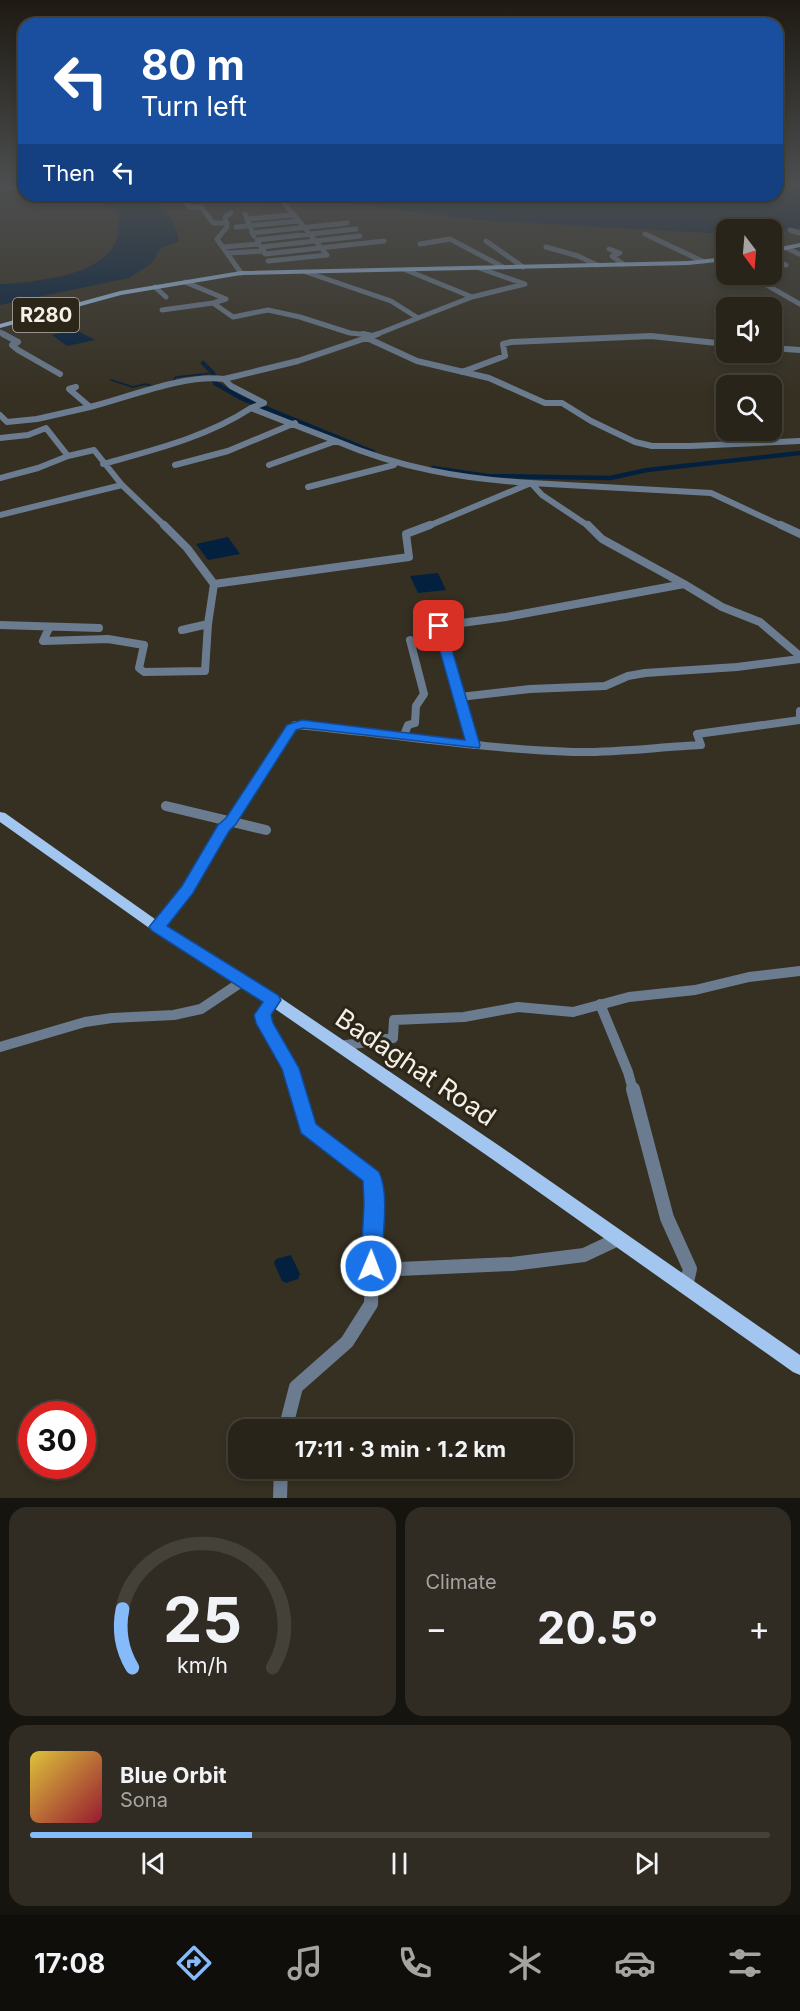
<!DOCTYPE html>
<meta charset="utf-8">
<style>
:root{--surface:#28241a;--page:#302c23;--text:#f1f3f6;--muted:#a5a4a2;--line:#444139;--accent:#85bbfb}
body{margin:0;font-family:Inter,sans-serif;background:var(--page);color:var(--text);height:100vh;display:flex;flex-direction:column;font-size:22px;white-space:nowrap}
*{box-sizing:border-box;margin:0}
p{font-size:20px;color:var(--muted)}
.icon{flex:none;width:33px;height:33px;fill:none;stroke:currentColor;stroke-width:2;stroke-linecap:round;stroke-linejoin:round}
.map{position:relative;height:1498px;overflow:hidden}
.side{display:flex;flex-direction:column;gap:9px;padding:9px;background:#16140e;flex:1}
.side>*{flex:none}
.banner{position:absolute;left:18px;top:18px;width:765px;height:183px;border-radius:18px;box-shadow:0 3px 9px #0003,0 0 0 2px var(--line);background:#1a4fa0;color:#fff;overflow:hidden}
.needle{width:39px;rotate:164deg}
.buttons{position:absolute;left:716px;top:219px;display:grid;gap:12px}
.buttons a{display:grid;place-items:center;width:66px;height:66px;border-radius:12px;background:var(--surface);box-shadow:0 3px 9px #0003,0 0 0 2px var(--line);font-size:30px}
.speed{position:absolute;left:18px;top:1401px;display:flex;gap:12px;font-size:30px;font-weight:700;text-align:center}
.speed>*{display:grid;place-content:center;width:78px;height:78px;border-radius:50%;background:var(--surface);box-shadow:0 3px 9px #0003,0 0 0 2px var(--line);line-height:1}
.speed .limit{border:9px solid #d22;background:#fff;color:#111}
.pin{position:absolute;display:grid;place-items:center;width:51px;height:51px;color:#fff;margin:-26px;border-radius:12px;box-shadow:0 3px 9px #0006}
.me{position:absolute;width:66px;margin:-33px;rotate:1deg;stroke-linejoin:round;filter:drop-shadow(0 0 4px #0008)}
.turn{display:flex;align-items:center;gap:21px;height:126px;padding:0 24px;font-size:27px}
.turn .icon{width:78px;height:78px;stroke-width:2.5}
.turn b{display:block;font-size:42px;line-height:51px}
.then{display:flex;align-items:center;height:57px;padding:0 24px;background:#0003;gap:12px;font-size:22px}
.big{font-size:45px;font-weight:700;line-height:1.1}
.side .widget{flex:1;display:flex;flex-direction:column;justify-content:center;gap:9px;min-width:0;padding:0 21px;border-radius:18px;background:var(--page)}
.side .dial{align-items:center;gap:0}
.dial svg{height:156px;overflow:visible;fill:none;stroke:var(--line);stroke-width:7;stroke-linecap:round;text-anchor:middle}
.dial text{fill:var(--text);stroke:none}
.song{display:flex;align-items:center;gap:18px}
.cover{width:72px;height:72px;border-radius:9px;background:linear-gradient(135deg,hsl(50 70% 55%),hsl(350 70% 35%))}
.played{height:6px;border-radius:3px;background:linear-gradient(90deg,var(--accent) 30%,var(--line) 30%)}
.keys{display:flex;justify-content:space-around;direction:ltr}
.heat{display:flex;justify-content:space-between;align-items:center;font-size:33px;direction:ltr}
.side .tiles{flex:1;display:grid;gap:9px;grid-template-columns:1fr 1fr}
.widget:last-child{grid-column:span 2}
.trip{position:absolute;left:228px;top:1419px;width:345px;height:60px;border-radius:18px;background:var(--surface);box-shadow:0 3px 9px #0003,0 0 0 2px var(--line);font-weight:700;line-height:60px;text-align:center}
.menu{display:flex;height:96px;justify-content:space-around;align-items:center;background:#100e0a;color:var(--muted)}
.menu .icon{width:42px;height:42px}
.menu .on{color:var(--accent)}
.menu b{font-size:27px;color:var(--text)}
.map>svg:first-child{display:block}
.built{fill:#403823}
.water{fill:#03203e}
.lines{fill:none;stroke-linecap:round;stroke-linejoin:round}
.stream{stroke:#03203e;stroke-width:1.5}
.canal{stroke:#03203e;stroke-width:4.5}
.minor-far4{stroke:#6b7c90;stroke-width:5}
.minor-far3{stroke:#6b7c90;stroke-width:6}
.minor-far2{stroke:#6b7c90;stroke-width:8}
.minor-far1{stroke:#6b7c90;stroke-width:10}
.minor{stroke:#6b7c90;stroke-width:14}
.major{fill:#a3c6f1;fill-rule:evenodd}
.route{fill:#1a73e8;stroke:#114b97;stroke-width:1.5}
.labels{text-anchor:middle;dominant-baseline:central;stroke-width:6;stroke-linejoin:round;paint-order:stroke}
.shield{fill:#2c2618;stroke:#b8b3a9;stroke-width:1.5}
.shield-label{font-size:20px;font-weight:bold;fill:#f4f0e7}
.near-street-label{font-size:26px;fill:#f4f0e7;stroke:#2c2618}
</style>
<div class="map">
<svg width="800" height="1498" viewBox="0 0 800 1498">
<rect width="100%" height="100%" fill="#363022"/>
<path class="built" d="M 246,195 L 283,197 L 286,201 L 265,204 L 254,213 L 236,212 L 241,198 Z"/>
<path class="water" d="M 793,186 L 800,186 L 800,228 L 771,232 L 771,230 L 726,230 L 726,234 L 477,220 L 286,195 L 530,195 L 626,201 L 761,202 C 776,201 787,201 793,186 Z
M 85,195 L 152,195 C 163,213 177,219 179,242 L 161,248 L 152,263 L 129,278 L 0,305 L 0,284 C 33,282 99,277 115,243 C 119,235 119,223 119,215 L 115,210 Z
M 74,329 L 95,340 L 67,346 L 52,335 Z
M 228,537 L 240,554 L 208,560 L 196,544 Z
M 438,573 L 446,590 L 418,593 L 410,576 Z
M 291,1255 L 300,1274 L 298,1279 L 286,1283 L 282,1281 L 274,1263 L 276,1259 Z"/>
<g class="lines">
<path class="stream" d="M 111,380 L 133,387 L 145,384 L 152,386
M 173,381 L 176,377 L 213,373"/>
<path class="canal" d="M 203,363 L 213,373 L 215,383 L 241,398 L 373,452
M 433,468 L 487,476 L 610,478 L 647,470 L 800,453"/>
<path class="minor-far4" d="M 0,189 L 24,187
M 186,201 L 189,207 L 201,207 L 213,223 L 227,223
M 231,213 L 225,217 L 227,227 L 217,239 L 241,273
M 245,214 L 254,236
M 247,219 L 293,215
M 236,227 L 298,221
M 790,230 L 800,233
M 252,233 L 347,223
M 645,234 L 702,261
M 257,240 L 356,229
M 486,241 L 523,267
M 420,244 L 450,239 L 503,267
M 223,247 L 259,244
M 261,247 L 360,236
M 546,247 L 578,256 L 597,265
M 787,248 L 799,254
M 609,249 L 620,253 L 612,256 L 623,264
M 228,253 L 264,251
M 265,254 L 384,241
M 771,258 L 786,265
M 268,261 L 327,255 L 285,204
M 406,270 L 472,297 L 418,318
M 306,272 L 391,301 L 418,318 L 375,335
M 747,274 L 800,304
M 185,282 L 226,299 L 213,303 L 233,317 L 268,310 L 300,317 L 350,333 L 369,335
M 155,287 L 166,297
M 472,297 L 525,284 L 479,268
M 162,310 L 213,303
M 0,332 L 6,335"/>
<path class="minor-far3" d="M 3,334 L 18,342 L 12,345 L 18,350 L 60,374
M 363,334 L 372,336
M 367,338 L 417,361 L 489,378 L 545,403 L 562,403 L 591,421 L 635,442 L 652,446 L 690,446 L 800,441
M 771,348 L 800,350
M 462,372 L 505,356 L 503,344 L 511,342 L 651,336 L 726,344
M 76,387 L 69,389 L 90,407 C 130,397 184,374 224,379
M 264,403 L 231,386 L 224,379 L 298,361 L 378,334
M 264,403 L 251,408 L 336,441 L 269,465
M 0,415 L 7,422 L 37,419 L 90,407
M 0,438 L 28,435 L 46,428 L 68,456 L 94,450 L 122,485 L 166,527
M 336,441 C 399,468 463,479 531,483 L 426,527
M 103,464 C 153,450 207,437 251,408
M 175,465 L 228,451 L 295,423
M 0,478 L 38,468 L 68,456
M 531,483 L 711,493 L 784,527
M 531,483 L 542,495 L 590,527
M 308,487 L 394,465
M 0,515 L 122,485"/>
<path class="minor-far2" d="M 164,525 L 187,548 L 214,584
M 588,525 L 602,539 L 684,584
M 781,525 L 800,534
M 0,625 L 99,628
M 49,628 L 43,641 L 108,639 L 144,645 L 139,668 L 144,672 L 205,671 L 208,624
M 182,630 L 208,624 L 214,584 L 409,557 L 406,534 L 430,525
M 460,697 L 530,689 L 605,686 L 628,676 L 645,673 L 737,667 L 800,659
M 404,735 L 408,725 L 415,723 L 416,706 L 424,694 L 410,640
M 474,745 L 439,626 L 506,617 L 684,584 L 722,607 L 760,622 L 800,656
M 261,773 L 288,731 L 295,725 C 388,733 480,749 573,752 C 615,753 659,747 701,745 L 697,734 L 800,720 L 800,711"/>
<path class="minor-far1" d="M 166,806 L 266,830
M 157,927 L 188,889 L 223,828 L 231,821 L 262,772
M 273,1000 L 263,1015 L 265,1023 L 290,1068 L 297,1090
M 600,1004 L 628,1072 L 633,1090
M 340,1046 L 393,1038 L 394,1020 L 464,1017 L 518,1007 L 573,1012 L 629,997 L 695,990 L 749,977 L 800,971
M 0,1047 L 85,1022 L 112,1018 L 174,1015 L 201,1009 L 243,981"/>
<path class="minor" d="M 633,1089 L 667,1218 L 690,1269 L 686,1286
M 371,1266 L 377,1270 L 512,1264 L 584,1255 L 618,1239
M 285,1430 L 296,1387 L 347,1342 L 371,1304 L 374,1203 L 372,1178 L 308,1128 L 296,1089
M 280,1498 L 281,1468"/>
<path class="major" d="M 800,243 L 800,247 L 771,253 L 771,249 Z
M 726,257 L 726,261 L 688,265 L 241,275 L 121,295 L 0,328 L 0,324 L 120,291 L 241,271 L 688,261 Z
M 0,812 L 5,813 L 162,924 L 278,996 L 504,1149 L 800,1355 L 800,1375 L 793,1372 L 492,1159 L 268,1004 L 152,930 L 0,822 Z"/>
</g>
<linearGradient id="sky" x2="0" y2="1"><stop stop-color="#1e1a13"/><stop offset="0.47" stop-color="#4c4e4f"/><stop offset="1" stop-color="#4c4e4f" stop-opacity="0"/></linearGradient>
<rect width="800" height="395" fill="url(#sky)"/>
<path class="route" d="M 439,623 L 445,626 L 480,745 L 479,748 L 322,730 L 303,728 L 296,730 L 236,824 L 229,831 L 193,893 L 167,926 L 278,995 L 281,1000 L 271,1015 L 273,1023 L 299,1068 L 316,1124 L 379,1172 C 390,1194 382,1240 381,1266 L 378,1272 L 371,1275 L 364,1272 L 361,1266 L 364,1203 L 363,1181 L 301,1133 L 282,1069 L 256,1023 L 254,1015 L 263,1002 L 152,931 L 149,927 L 182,886 L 218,825 L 226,818 L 287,725 L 302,720 L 465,740 L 433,626 Z"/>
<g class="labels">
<rect class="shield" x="13" y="298" width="66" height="34" rx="4.5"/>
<g class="shield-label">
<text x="46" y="315">R280</text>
</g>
<g class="near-street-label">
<text transform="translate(416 1067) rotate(34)">Badaghat Road</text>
</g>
</g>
</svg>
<div class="buttons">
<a><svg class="needle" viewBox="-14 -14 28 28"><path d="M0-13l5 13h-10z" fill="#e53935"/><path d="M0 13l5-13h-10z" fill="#a5a4a2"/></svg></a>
<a><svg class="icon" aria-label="sound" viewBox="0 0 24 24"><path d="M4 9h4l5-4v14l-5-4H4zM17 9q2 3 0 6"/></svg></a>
<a><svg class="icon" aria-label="search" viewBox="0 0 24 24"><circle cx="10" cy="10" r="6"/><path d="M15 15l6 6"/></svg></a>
</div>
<div class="speed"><div class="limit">30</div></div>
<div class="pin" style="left:439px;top:626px;background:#d93025"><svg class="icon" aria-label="arrive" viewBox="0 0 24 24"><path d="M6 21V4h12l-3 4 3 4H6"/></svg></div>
<svg class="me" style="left:371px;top:1266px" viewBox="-20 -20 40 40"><circle r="17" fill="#1a73e8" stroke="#fff" stroke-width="3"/><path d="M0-11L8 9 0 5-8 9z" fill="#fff"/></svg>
<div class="trip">17:11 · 3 min · 1.2 km</div>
<div class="banner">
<div class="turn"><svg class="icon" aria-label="left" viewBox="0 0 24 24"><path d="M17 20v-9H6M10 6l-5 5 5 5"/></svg><div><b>80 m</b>Turn left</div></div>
<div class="then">Then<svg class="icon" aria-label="left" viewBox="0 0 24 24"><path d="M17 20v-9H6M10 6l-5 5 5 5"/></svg></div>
</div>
</div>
<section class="side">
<div class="tiles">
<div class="widget dial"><svg viewBox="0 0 100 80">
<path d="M14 69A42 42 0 1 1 86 69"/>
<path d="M14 69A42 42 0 0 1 9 39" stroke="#85bbfb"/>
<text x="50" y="56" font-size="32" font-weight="700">25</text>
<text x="50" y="72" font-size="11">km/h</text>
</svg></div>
<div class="widget"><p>Climate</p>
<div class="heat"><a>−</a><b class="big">20.5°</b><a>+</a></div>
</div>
<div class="widget">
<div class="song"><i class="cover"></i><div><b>Blue Orbit</b><p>Sona</p></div></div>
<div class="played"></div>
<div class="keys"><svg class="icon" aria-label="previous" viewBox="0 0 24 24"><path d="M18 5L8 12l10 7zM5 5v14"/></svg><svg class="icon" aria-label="pause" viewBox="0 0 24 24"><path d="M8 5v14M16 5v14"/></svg><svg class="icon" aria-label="next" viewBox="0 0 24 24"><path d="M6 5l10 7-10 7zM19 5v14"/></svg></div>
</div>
</div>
</section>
<nav class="menu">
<b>17:08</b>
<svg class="icon on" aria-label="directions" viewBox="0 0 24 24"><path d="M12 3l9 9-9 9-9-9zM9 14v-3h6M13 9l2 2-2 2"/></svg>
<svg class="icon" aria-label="music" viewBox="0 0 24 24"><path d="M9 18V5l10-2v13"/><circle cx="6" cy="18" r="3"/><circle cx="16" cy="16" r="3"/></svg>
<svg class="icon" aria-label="phone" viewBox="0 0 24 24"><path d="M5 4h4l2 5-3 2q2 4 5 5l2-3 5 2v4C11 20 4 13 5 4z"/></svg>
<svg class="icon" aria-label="climate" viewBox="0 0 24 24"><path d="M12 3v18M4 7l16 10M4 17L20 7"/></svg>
<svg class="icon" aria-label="car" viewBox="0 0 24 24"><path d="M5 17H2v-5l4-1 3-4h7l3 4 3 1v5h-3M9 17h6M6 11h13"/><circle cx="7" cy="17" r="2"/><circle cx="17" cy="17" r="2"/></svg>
<svg class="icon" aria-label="filters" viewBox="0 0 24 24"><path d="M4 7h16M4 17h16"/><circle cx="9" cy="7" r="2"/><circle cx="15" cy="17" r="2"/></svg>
</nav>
